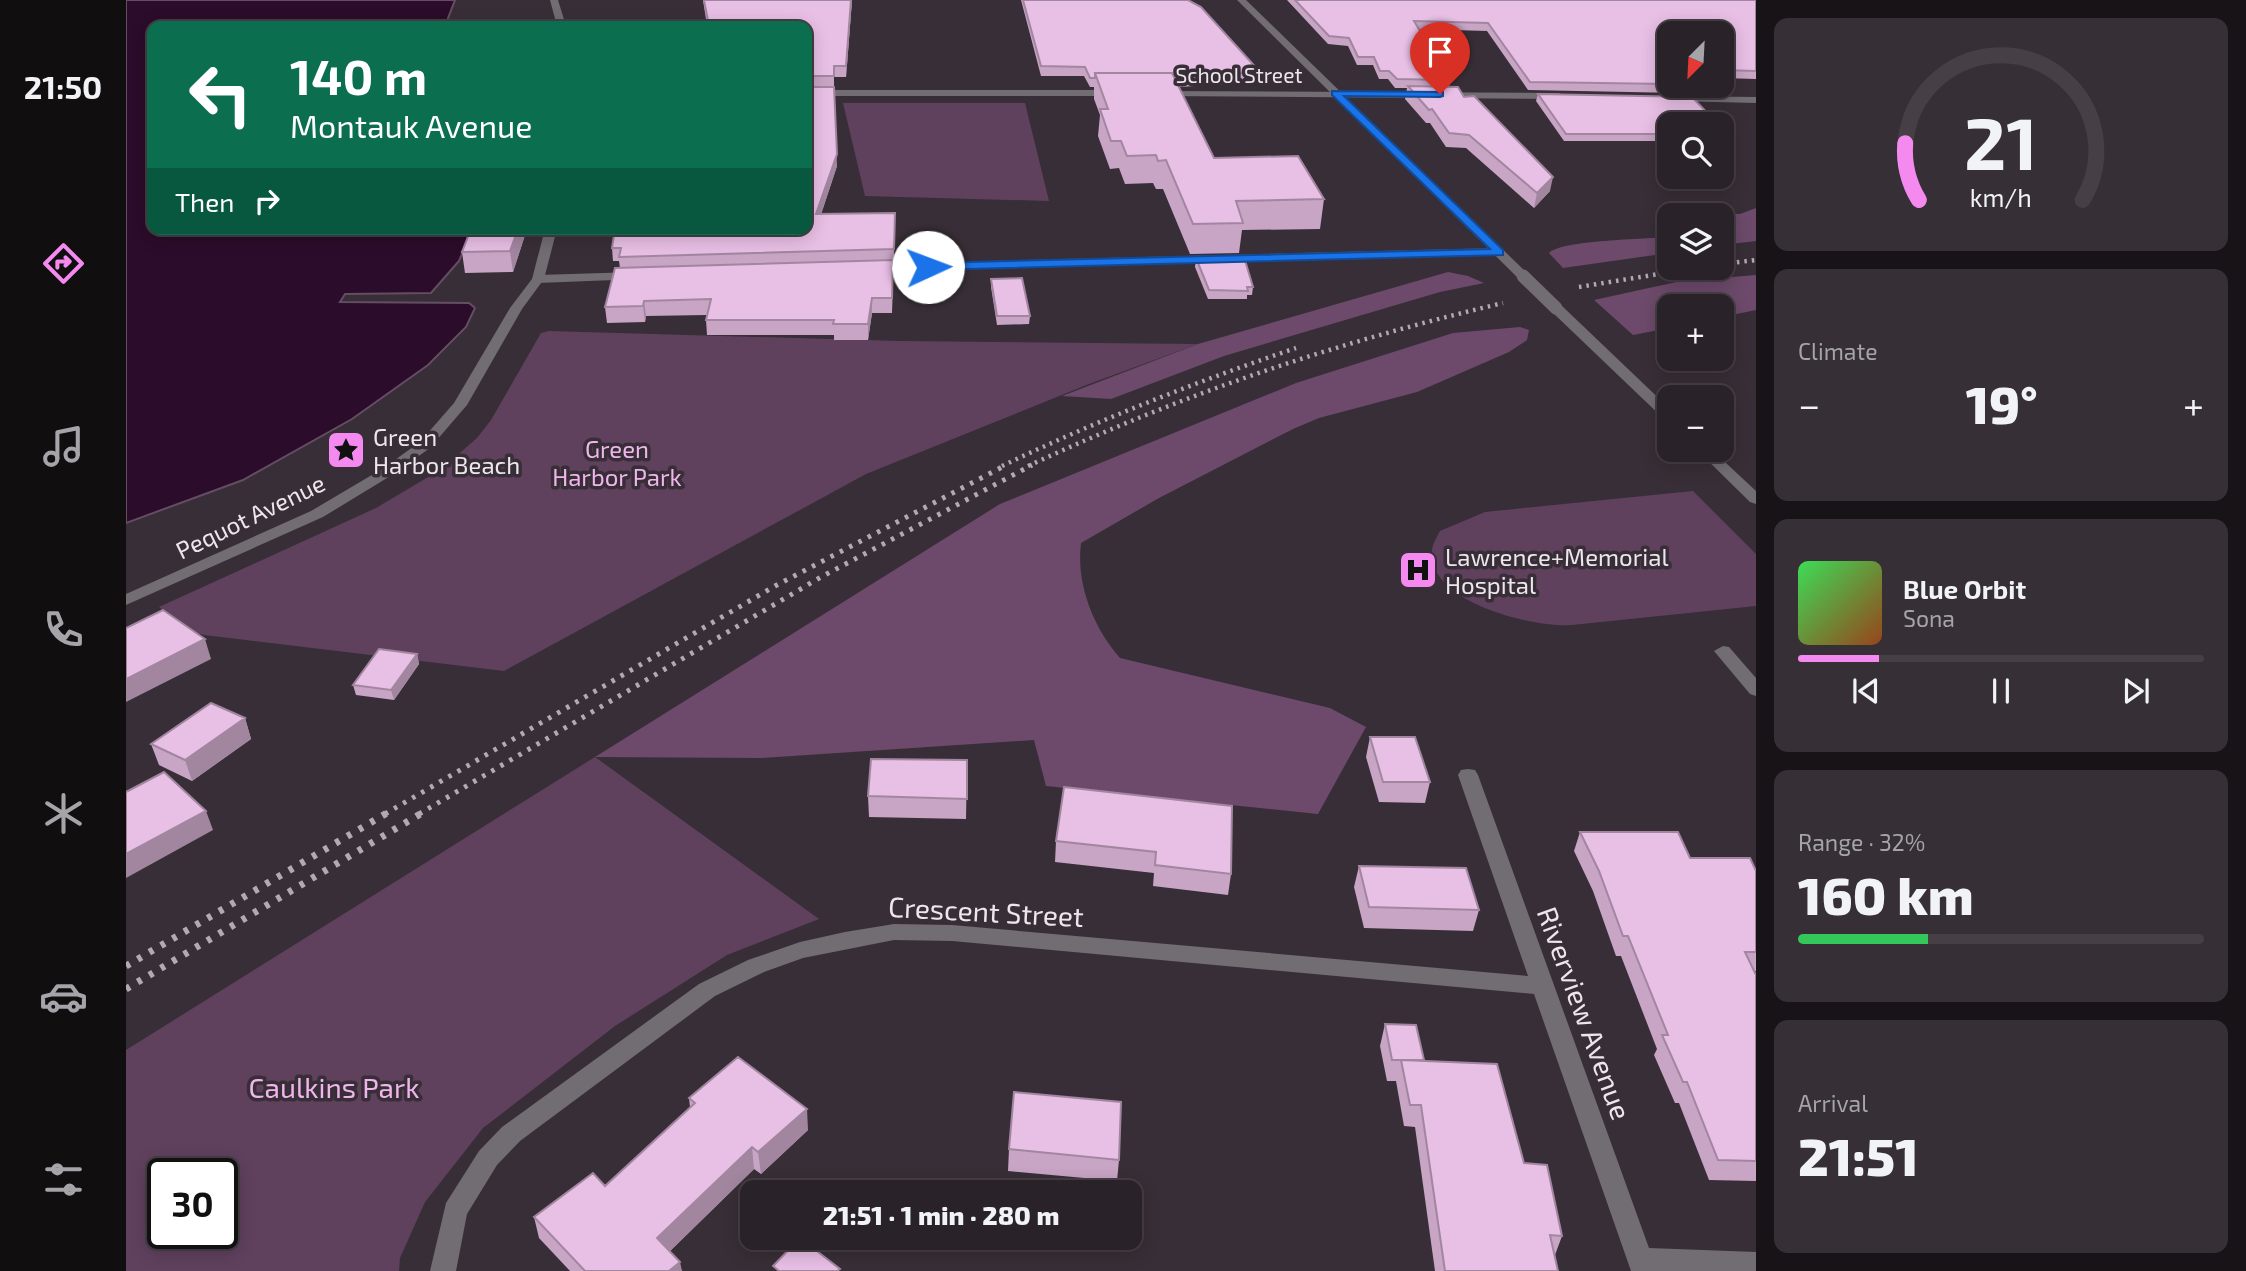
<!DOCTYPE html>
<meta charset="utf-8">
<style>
:root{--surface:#2a2229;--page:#362f35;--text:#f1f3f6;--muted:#a5a4a8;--line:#463f46;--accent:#f489f0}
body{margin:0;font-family:"Exo 2",sans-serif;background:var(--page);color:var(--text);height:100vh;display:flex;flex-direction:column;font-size:26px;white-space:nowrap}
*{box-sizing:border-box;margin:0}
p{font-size:23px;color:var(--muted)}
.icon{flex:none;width:38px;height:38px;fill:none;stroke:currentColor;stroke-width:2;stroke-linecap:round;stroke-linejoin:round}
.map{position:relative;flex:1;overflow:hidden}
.details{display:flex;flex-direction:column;gap:18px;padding:18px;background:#171317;width:490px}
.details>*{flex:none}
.top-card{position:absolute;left:21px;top:21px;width:665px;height:214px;border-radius:14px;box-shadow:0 4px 18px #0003,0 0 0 2px var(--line);background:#0b6e4f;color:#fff;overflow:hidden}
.needle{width:46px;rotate:204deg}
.tools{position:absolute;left:1531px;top:21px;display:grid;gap:14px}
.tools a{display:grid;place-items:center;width:77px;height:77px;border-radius:14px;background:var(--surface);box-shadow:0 4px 18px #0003,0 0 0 2px var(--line);font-size:35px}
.speed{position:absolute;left:21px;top:1158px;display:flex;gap:14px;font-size:35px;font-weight:700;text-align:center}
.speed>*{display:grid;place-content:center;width:91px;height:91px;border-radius:50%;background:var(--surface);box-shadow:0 4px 18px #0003,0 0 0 2px var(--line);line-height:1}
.speed .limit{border:4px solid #111;border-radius:10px;background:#fff;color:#111}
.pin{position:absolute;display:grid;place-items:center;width:60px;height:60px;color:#fff;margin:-72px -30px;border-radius:50% 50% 50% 0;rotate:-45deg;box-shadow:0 0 7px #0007}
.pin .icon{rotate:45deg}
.me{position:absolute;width:77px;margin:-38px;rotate:88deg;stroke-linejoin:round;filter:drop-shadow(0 0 5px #0008)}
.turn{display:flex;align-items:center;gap:24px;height:147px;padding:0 28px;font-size:32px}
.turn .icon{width:91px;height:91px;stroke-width:2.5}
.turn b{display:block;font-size:49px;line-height:60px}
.then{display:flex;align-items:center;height:66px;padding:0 28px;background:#0003;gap:14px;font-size:26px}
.big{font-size:52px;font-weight:800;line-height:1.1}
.details .card{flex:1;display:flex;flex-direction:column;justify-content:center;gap:10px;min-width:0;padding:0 24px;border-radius:14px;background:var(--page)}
.details .dial{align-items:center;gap:0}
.dial svg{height:182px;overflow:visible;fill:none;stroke:var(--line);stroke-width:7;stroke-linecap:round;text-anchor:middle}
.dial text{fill:var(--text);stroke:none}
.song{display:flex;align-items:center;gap:21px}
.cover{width:84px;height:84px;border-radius:10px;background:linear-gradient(135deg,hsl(130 70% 55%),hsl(20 70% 35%))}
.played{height:7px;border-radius:4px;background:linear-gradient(90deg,var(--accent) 20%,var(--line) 20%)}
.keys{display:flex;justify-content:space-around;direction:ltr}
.heat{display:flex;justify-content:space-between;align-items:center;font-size:38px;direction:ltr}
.charge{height:10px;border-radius:5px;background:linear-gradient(90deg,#34c759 32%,var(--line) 0)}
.trip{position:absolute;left:614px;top:1180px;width:402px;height:70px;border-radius:14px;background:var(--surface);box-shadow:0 4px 18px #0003,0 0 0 2px var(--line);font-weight:800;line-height:70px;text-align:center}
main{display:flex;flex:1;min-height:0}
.tabs{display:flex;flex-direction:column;width:126px;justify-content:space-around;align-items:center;background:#110e10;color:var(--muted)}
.tabs .icon{width:49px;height:49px}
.tabs .selected{color:var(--accent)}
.tabs b{font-size:32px;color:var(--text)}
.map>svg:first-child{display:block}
.green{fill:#5f415d;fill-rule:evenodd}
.forest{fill:#6d4a6b}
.water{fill:#2b0c2a;stroke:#654d64;stroke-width:2}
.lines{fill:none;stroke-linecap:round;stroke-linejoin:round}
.service{fill:#726d72;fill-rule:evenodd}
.minor{fill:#726d72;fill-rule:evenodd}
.tertiary{fill:#726d72;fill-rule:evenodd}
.rail-far2{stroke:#b2aab1;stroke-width:4.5;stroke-dasharray:2.5 5;stroke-linecap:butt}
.rail-far1{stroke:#b2aab1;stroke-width:5;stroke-dasharray:3.5 7;stroke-linecap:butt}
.rail{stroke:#b2aab1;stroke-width:7;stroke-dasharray:4.5 9;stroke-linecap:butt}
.tertiary-bridge{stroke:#726d72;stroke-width:13}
.wall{fill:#c8a4c5}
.shaded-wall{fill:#a286a0}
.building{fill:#e8bfe5;stroke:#a286a0;stroke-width:2}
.route{fill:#1a73e8;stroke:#114b97;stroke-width:2}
.labels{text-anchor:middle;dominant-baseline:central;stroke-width:7;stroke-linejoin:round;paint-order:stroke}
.far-street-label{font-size:21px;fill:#ede6ec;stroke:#382e37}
.poi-label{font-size:24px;fill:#ede6ec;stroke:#382e37;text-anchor:start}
.park-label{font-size:24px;fill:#f0b5ec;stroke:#382e37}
.street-label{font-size:24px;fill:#ede6ec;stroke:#382e37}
.near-street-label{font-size:28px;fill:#ede6ec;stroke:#382e37}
.near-park-label{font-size:28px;fill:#f0b5ec;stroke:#382e37}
</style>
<main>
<nav class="tabs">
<b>21:50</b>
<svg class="icon selected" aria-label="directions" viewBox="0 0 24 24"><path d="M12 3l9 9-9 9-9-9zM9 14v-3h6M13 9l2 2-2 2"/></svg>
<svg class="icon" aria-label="music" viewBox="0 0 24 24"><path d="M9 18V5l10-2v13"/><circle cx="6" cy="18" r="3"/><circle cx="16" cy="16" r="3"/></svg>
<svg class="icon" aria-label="phone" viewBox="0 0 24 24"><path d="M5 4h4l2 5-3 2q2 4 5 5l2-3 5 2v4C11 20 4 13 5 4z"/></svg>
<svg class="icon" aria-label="climate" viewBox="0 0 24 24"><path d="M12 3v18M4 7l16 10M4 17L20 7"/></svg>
<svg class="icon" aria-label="car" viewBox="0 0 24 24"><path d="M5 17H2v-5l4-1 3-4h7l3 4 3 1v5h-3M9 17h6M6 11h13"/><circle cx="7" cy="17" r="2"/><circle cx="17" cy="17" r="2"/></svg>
<svg class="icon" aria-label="filters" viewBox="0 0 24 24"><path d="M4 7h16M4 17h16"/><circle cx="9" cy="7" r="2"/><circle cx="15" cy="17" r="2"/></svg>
</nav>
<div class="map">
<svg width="1630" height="1271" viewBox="0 0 1630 1271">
<rect width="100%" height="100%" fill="#382e37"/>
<path class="green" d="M 717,103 L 899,103 L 923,201 L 739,196 Z
M 423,331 L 773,341 L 1072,344 L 963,384 L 740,474 L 378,671 L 78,635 L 65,631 L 33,607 L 250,508 L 314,470 L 351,438 L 365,420 L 415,333 Z
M 1567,491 L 1630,554 L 1630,606 L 1446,625 C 1408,628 1301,602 1306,551 C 1306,545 1311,537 1314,531 L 1359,512 Z
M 469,757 L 693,919 L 601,955 L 489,1026 L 357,1128 L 299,1202 L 274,1258 L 273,1271 L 0,1271 L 0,1050 ZM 37,1174 L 96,1174 L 96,1234 L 37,1234 Z"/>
<path class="forest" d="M 1630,208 L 1630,241 L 1596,245 L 1596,215 L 1576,213 L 1614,214 Z
M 1543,237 L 1543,253 L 1437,268 L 1423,253 C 1435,240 1521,239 1543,237 Z
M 1322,272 L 1342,276 L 1358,283 L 1314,292 L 1098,356 L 985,399 L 936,396 L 1072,344 Z
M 1630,275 L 1630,310 L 1596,317 L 1596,306 L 1544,306 L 1543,328 L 1507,335 L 1468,300 L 1555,281 Z
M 1394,327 L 1403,330 L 1401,340 L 1383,352 L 1291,392 L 1193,418 L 1167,429 L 1033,498 L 955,543 C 950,584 967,627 994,658 L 1204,708 L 1240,727 L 1192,814 L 920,786 L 908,740 L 636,758 L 469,757 L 874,504 L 1170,383 L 1327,333 Z"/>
<path class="water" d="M 0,0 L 329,0 L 319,26 L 26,26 L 26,229 L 258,229 L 256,236 L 338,234 L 343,237 L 333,261 L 305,293 L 219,294 L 214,302 L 343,303 L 349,308 L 340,327 L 302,365 L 226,419 L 117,480 L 0,523 Z"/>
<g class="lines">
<path class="service" d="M 1597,646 L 1603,647 L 1630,678 L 1630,696 L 1624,694 L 1588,651 Z"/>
<path class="minor" d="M 681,90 L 992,90 L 997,93 L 992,96 L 681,96 Z
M 1030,91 L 1433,93 L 1438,96 L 1433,99 L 1034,96 L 1030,95 Z
M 1541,96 L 1630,97 L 1630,103 L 1545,101 L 1541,100 Z
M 1373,248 L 1379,252 L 1377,255 L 744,272 L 738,268 L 744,264 Z
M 510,272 L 516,276 L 514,279 L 412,283 L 406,279 L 412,275 Z
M 1342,769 L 1349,770 L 1352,775 L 1523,1248 L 1630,1252 L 1630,1271 L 1505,1271 L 1408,994 L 826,941 L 768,940 L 677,958 L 638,972 L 589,996 L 394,1141 L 371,1165 L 341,1214 L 330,1271 L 304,1271 L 320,1203 L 353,1151 L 376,1127 L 573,984 L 622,960 L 674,942 L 719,932 L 768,924 L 826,925 L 1402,976 L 1332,775 L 1335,770 Z"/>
<path class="tertiary" d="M 424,0 L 432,0 L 440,26 L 431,26 Z
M 1111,0 L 1120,0 L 1401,273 L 1401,279 L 1393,279 Z
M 419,229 L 431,229 L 418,279 L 396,309 L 341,405 L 304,448 L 266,475 L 197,517 L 0,605 L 0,594 L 185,511 L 256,469 L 294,442 L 328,403 L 384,308 L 406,279 Z
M 1430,304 L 1435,305 L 1544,409 L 1544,421 L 1539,420 L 1425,311 L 1425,305 Z
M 1571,450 L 1586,450 L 1630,491 L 1630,504 L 1624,502 Z"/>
<path class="rail-far2" d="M 1596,264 L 1630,260
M 1453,287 L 1570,268
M 876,466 C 972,420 1070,382 1170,348
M 902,466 C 1060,393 1208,343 1377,303"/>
<path class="rail-far1" d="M 259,814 L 649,586 L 880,465
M 293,814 L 695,577 L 906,465"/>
<path class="rail" d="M 0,966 L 261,813
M 0,989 L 296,813"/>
<path class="tertiary-bridge" d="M 1397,276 L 1430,308"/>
</g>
<path class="wall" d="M 577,0 L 726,0 L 720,77 L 708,77 L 708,87 L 681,87 L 711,166 L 695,214 L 769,225 L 766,313 L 746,313 L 742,340 L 708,340 L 708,335 L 581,335 L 580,320 L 581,315 L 520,316 L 519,322 L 481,323 L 479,307 L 494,268 L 493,261 L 487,261 L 486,248 L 681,229 L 681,26 L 581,26 Z
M 895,0 L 1062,0 L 1134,72 L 1133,82 L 1053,87 L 1088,158 L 1198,199 L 1194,229 L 1116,230 L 1113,253 L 1064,254 L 1037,189 L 1030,189 L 1027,183 L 999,184 L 993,168 L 984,169 L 972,136 L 974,115 L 968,99 L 968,87 L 964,87 L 958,76 L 915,76 Z
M 1161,0 L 1630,0 L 1630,79 L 1596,78 L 1596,33 L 1544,33 L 1544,86 L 1555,86 L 1553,93 L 1402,90 L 1361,31 L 1293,29 L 1324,80 L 1323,87 L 1338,97 L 1424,191 L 1408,208 L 1340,148 L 1320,147 L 1304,123 L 1300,123 L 1279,99 L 1281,88 L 1269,88 L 1262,79 L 1253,79 L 1247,65 L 1231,65 L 1222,46 L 1202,44 Z
M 1412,94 L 1544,124 L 1544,140 L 1538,139 L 1538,141 L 1438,141 L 1410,101 Z
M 1596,129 L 1600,133 L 1598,140 L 1596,140 Z
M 331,229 L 401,229 L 387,272 L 339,273 L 336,252 L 342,235 L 333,235 Z
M 1070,258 L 1127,287 L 1126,295 L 1121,295 L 1121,299 L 1082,299 L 1069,267 Z
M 865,279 L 904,316 L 903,324 L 871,325 L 865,287 Z
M 291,654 L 293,664 L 268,700 L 230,695 L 227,685 Z
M 119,718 L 125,739 L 66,781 L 33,765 L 25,744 Z
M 1244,737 L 1304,782 L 1299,803 L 1253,802 L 1240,757 Z
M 841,760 L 840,819 L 743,817 L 742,796 Z
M 938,787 L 1105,874 L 1102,895 L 1027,886 L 1028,873 L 929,862 L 930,841 Z
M 1454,832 L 1564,858 L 1630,871 L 1630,971 L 1628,971 L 1630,975 L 1630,1181 L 1583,1180 L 1553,1103 L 1549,1103 L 1528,1055 L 1531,1049 L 1495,956 L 1490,956 L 1467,891 L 1448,851 Z
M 1233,866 L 1353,910 L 1347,931 L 1238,928 L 1228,887 Z
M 1259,1024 L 1298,1060 L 1298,1061 L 1398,1163 L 1436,1236 L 1429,1255 L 1432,1271 L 1309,1271 L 1289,1127 L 1278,1126 L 1270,1081 L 1261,1081 L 1254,1046 Z
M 563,1098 L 682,1130 L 635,1174 L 628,1169 L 544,1251 L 556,1271 L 444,1271 L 413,1238 L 408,1217 L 479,1186 L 564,1107 Z
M 883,1149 L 993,1160 L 991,1181 L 882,1171 Z"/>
<path class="shaded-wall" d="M 725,0 L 726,0 L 720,77 L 720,66 Z
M 708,87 L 711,166 L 691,227 L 690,214 Z
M 1427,177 L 1424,191 L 1408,208 L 1411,193 Z
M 392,229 L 401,229 L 387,272 L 384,251 Z
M 746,298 L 746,313 L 742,340 L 742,324 Z
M 518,301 L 520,316 L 519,322 L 517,306 Z
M 79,639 L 85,659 L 0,702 L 0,679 Z
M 291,654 L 293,664 L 268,700 L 265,690 Z
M 119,718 L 125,739 L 66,781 L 59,760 Z
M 80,811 L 87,830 L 0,878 L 0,854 Z
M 681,1109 L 682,1130 L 635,1174 L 632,1152 Z
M 626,1147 L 628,1169 L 535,1260 L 531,1238 Z
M 554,1262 L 556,1271 L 543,1271 Z"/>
<path class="building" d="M 578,0 L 725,0 L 720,66 L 708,66 L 708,76 L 681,76 L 681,26 L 583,26 Z
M 897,0 L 1062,0 L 1075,7 L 1134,72 L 1049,78 L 1046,73 L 969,73 L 969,78 L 964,78 L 959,67 L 915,66 Z
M 1169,0 L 1630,0 L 1630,71 L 1596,70 L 1596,33 L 1544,33 L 1544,68 L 1539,68 L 1544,73 L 1544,84 L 1404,82 L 1362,23 L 1288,21 L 1324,80 L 1271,79 L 1263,71 L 1254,71 L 1248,57 L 1232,57 L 1223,38 L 1203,36 Z
M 969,73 L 1046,73 L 1088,158 L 1172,156 L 1198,199 L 1110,201 L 1117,223 L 1067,224 L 1040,160 L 1032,161 L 1030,155 L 1001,156 L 995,141 L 985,141 L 974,109 L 982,109 Z
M 1282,86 L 1332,87 L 1338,97 L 1348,96 L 1427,177 L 1411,193 L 1343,135 L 1323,133 L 1306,109 L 1303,110 Z
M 681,87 L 708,87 L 711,154 L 690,214 L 769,213 L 768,249 L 493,257 L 495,248 L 486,248 L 489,229 L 681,229 Z
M 1412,94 L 1566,97 L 1592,124 L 1544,124 L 1544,132 L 1538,132 L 1540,134 L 1440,134 Z
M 345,229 L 392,229 L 384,251 L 336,252 Z
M 1118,257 L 1127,287 L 1121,287 L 1122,291 L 1083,290 L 1070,258 Z
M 767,260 L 766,298 L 746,298 L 742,324 L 707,324 L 708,320 L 580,320 L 585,299 L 518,301 L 517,306 L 479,307 L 489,268 Z
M 896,278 L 904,316 L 871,316 L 865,279 Z
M 37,610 L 79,639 L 0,679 L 0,628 Z
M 253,649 L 291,654 L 265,690 L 227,685 Z
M 85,703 L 119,718 L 59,760 L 25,744 Z
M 1244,737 L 1289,737 L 1304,782 L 1257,782 Z
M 745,759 L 841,760 L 841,799 L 742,796 Z
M 38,772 L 80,811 L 0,854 L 0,792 Z
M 938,787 L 1106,806 L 1105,874 L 1029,865 L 1030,852 L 930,841 Z
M 1454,832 L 1552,832 L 1564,858 L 1624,858 L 1630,871 L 1630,952 L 1619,952 L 1630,975 L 1630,1161 L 1592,1160 L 1561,1082 L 1557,1082 L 1536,1035 L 1542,1035 L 1502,936 L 1497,936 L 1473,871 Z
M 1233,866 L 1340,868 L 1353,910 L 1243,907 Z
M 1259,1024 L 1290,1025 L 1298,1060 L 1266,1060 Z
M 612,1057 L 681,1109 L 632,1152 L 626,1147 L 531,1238 L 554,1262 L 543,1271 L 459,1271 L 408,1217 L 467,1173 L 479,1186 L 569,1103 L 563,1098 Z
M 1275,1060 L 1371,1064 L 1398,1163 L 1421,1165 L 1436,1236 L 1424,1235 L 1432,1271 L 1319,1271 L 1295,1105 L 1284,1105 Z
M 888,1092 L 995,1102 L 993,1160 L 883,1149 Z
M 674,1238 L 714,1269 L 711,1271 L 653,1271 L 647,1266 Z"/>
<path class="route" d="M 1206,91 L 1317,92 L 1317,96 L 1314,97 L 1218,96 L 1377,250 L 1377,255 L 802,270 L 796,267 L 802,263 L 1364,249 L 1206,95 Z"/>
<defs>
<symbol id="sight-square" viewBox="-11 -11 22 22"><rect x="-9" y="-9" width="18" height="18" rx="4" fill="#f489f0" stroke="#382e37"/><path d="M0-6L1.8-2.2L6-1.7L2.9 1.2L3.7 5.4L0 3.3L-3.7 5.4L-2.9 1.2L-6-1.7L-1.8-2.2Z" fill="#111"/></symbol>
<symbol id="hospital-square" viewBox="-11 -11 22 22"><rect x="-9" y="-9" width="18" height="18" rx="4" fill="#f489f0" stroke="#382e37"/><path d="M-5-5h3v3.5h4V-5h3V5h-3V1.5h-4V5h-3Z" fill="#111"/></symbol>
</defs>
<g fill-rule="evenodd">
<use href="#sight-square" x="198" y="428" width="44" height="44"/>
<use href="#hospital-square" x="1270" y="548" width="44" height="44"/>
</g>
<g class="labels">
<g class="far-street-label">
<text x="1113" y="74">School Street</text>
</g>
<g class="poi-label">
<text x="247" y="436">Green<tspan x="247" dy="28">Harbor Beach</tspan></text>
<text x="1319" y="556">Lawrence+Memorial<tspan x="1319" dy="28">Hospital</tspan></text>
</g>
<g class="park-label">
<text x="491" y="448">Green<tspan x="491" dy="28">Harbor Park</tspan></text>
</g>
<g class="street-label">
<text transform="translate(124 516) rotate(-26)">Pequot Avenue</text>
</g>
<g class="near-street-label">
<text transform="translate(860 911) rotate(3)">Crescent Street</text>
<text transform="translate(1459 1013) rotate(70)">Riverview Avenue</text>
</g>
<g class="near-park-label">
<text x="208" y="1087">Caulkins Park</text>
</g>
</g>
</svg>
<div class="tools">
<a><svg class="needle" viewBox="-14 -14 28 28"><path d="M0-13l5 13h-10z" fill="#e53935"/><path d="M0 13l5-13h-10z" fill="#a5a4a8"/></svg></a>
<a><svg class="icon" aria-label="search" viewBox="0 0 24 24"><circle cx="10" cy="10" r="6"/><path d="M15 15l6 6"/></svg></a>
<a><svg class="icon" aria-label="layers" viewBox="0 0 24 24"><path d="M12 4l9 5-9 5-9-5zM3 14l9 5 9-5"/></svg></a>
<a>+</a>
<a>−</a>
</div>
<div class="speed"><div class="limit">30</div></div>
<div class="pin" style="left:1314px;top:94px;background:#d93025"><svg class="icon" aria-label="arrive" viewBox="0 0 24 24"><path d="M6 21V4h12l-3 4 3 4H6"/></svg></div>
<svg class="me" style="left:802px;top:267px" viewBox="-20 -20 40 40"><circle r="19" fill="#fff"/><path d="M0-13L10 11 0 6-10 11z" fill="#1a73e8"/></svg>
<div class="trip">21:51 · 1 min · 280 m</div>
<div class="top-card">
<div class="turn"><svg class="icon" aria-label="left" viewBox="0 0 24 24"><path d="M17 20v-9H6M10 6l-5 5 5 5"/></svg><div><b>140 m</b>Montauk Avenue</div></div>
<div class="then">Then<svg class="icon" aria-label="right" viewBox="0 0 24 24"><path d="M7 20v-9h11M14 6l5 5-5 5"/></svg></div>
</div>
</div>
<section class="details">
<div class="card dial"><svg viewBox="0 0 100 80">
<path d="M14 69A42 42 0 1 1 86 69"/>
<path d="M14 69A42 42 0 0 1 8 44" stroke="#f489f0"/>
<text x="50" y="56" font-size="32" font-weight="700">21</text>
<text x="50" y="72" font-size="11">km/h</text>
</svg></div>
<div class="card"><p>Climate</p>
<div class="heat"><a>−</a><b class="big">19°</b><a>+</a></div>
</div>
<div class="card">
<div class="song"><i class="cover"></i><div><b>Blue Orbit</b><p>Sona</p></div></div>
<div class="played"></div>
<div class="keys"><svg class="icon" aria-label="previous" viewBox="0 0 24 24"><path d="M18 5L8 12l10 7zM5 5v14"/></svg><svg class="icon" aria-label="pause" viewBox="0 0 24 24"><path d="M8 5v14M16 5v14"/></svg><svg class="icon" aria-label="next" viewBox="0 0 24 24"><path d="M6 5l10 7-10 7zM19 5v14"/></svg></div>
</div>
<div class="card"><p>Range · 32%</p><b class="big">160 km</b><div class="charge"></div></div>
<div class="card"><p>Arrival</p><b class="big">21:51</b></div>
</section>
</main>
